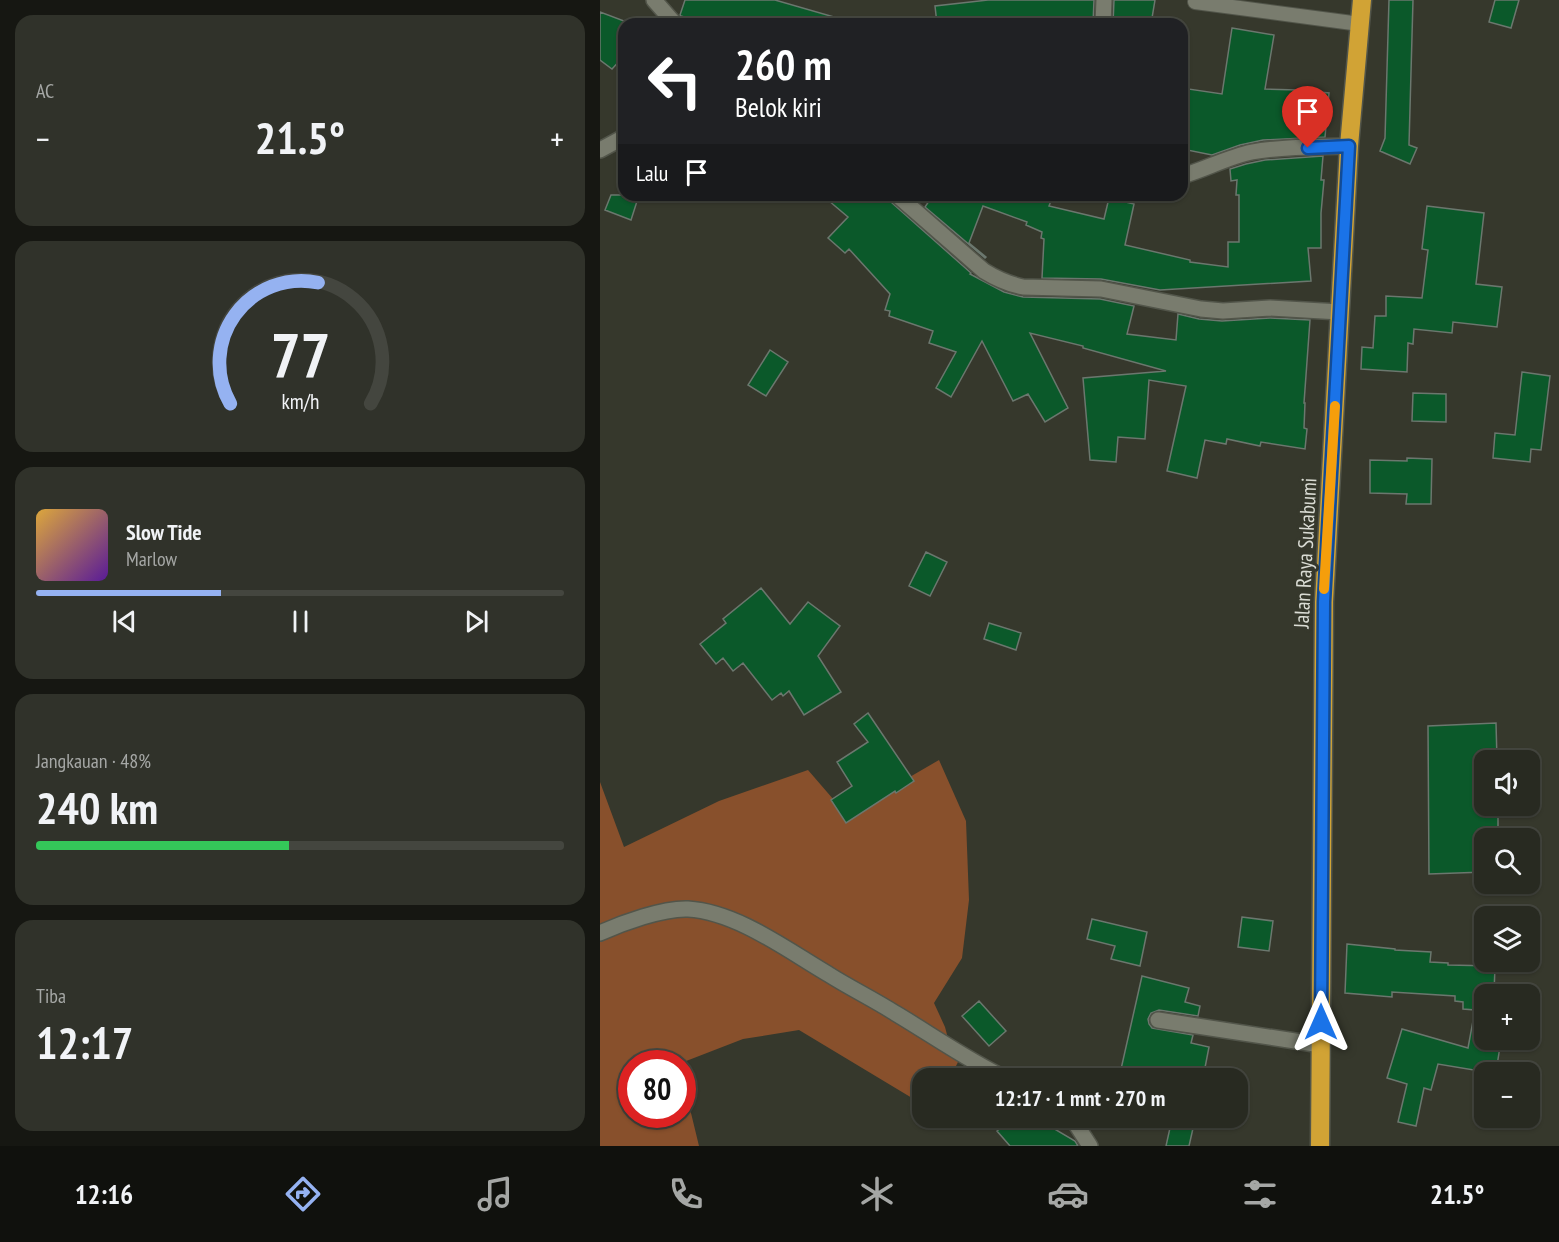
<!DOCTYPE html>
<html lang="id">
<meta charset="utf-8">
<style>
:root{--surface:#282a21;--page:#30322a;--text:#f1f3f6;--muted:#a5a7a5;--line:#44463f;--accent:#95b2f1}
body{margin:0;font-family:"PT Sans Narrow",sans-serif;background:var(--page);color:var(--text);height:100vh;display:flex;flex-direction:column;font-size:22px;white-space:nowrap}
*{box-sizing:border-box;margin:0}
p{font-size:20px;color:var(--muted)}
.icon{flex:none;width:33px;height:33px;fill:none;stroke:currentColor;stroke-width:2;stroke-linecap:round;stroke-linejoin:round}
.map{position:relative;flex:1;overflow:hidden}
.sheet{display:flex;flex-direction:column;gap:15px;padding:15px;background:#161712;width:600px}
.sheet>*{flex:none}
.guide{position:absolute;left:18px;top:18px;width:570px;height:183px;border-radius:18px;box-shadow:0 2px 4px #0004,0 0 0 2px var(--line);background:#202124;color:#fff;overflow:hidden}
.fabs{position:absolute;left:874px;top:750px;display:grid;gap:12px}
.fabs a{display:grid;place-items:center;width:66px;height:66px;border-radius:12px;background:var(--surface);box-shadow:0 2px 4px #0004,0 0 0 2px var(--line);font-size:30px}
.speed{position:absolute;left:18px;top:1050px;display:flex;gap:12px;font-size:30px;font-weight:700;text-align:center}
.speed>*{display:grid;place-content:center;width:78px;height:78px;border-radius:50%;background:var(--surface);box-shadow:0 2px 4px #0004,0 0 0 2px var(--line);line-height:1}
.speed .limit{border:9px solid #d22;background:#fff;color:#111}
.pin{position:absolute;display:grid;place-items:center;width:51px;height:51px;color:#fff;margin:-62px -26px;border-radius:50% 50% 50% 0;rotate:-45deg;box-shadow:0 0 6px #0007}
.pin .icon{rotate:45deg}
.me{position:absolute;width:66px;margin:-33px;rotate:0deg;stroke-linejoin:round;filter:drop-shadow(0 0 4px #0008)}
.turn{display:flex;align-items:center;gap:21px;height:126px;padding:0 18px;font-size:27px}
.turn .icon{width:78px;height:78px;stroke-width:2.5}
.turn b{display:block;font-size:42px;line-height:51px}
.then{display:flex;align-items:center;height:57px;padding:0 18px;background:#0003;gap:12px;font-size:22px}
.big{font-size:45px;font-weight:700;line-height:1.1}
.sheet .card{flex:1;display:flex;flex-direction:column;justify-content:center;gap:9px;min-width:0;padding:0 21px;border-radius:18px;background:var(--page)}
.sheet .dial{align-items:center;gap:0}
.dial svg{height:156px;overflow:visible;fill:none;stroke:var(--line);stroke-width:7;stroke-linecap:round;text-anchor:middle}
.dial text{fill:var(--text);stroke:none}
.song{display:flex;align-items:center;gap:18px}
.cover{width:72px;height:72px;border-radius:9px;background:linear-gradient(135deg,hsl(40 70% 55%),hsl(270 70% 35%))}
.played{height:6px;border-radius:3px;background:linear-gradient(90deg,var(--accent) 35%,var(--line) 35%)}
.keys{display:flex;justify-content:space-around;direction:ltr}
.heat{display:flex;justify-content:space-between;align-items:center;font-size:33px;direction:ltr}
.charge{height:9px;border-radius:4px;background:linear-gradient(90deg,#34c759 48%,var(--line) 0)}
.trip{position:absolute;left:312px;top:1068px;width:336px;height:60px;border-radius:18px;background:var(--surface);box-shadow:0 2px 4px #0004,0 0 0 2px var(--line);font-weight:700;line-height:60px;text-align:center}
.tab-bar{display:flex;height:96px;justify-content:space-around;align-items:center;background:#10110d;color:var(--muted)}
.tab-bar .icon{width:42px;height:42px}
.tab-bar .selected{color:var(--accent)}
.tab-bar b{font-size:27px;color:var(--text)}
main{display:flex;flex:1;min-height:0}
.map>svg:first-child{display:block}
.green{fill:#88502c}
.building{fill:#0b592a;stroke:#6b776e;stroke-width:1.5}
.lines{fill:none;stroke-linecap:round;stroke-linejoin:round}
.lane-casing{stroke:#52554a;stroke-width:16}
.street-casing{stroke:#52554a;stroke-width:18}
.highway-casing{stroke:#52554a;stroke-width:21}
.lane{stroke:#797c6e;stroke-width:14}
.street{stroke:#797c6e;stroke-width:15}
.highway{stroke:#d1a335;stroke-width:18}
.route-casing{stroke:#114b97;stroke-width:15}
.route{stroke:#1a73e8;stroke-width:10}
.slow{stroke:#f59e0b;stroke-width:10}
.labels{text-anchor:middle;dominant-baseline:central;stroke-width:6;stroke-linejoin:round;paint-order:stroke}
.street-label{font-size:21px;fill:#dadcd4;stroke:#36382c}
</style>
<main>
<section class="sheet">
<div class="card"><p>AC</p>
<div class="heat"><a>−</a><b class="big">21.5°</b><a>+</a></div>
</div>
<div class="card dial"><svg viewBox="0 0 100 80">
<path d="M14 69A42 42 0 1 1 86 69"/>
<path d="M14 69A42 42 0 0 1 59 7" stroke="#95b2f1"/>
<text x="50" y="56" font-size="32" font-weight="700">77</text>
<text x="50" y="72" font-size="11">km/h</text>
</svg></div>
<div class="card">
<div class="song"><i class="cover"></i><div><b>Slow Tide</b><p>Marlow</p></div></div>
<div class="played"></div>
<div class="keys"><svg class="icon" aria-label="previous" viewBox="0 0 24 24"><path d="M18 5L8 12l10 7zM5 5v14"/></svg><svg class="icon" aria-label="pause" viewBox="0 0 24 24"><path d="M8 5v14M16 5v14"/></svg><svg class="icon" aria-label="next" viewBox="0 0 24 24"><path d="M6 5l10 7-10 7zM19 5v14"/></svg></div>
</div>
<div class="card"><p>Jangkauan · 48%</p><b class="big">240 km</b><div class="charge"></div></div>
<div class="card"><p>Tiba</p><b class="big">12:17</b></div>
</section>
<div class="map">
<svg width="959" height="1146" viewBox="0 0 959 1146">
<rect width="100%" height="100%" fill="#36382c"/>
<path class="green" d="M 339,760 L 366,821 L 369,900 L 362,958 L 334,1003 L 345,1027 L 350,1046 L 360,1058 L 350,1078 L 322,1078 L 322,1104 L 199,1030 L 143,1039 L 81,1063 L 32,1064 L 32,1114 L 82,1114 L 83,1080 L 99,1146 L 0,1146 L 0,782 L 24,847 L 119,801 L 208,770 L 246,814 Z"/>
<path class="building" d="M 85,0 L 175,0 L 241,19 L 240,24 L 175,24 L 156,19 L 154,24 L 106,24 L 81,16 L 80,15 Z
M 388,0 L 494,0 L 493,24 L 363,24 L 362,21 L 337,24 L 335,6 Z
M 514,0 L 555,0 L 551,24 L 513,24 Z
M 789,0 L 813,0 L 809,145 L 817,148 L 810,164 L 780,151 L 785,138 Z
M 895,0 L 919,0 L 911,28 L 889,22 Z
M 0,12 L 24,21 L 24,56 L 12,69 L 0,60 Z
M 632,28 L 674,35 L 665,89 L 698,90 L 729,93 L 725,137 L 663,140 L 640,145 L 612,155 L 582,149 L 582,88 L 622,94 Z
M 723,156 L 721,180 L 724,180 L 721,213 L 721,248 L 708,248 L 711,281 L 560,290 L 501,279 L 442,278 L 444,239 L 441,238 L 442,232 L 426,225 L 427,222 L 383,206 L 369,243 L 386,257 L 385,258 L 325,207 L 333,195 L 437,195 L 451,201 L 449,206 L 504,219 L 509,198 L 534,204 L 525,245 L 590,260 L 590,262 L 628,267 L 628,242 L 639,242 L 639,195 L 636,195 L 637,180 L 631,181 L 630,169 L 646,164 L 665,160 Z
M 11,195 L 39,195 L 31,220 L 5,210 Z
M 222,195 L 285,195 L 291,202 L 371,273 L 370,274 L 404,292 L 423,297 L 500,299 L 534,306 L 527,334 L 576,340 L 578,314 L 599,319 L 622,321 L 670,318 L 710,320 L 704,403 L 705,403 L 704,428 L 707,429 L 705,449 L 661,442 L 660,446 L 627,439 L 626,444 L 605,440 L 597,478 L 567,471 L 586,386 L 549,380 L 545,439 L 518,437 L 516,462 L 490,460 L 483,378 L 566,371 L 483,348 L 483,346 L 430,333 L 468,408 L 445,422 L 428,394 L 413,401 L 382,341 L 351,397 L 336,388 L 356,352 L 329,343 L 333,331 L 289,316 L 290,311 L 285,310 L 290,294 L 249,249 L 245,253 L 228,238 L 248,217 Z
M 827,206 L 884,213 L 876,284 L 902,287 L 897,327 L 853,322 L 852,333 L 814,329 L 813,344 L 808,343 L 807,372 L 761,369 L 762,347 L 773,348 L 775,316 L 786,316 L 786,296 L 822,298 L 828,250 L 822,249 Z
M 170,350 L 188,362 L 166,396 L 148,385 Z
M 922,372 L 950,376 L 941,450 L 931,449 L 930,462 L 893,458 L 895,433 L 915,435 Z
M 813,393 L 846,394 L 846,422 L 812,421 Z
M 807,458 L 832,459 L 831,504 L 806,504 L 807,494 L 770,493 L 770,460 L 807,461 Z
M 326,552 L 347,562 L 330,596 L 309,586 Z
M 161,588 L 190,624 L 208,602 L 240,626 L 218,656 L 241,692 L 204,715 L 189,691 L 183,696 L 181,693 L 172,700 L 143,663 L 133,671 L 123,658 L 116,664 L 100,644 L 126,623 L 123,619 Z
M 389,623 L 421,633 L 416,650 L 384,639 Z
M 268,713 L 314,781 L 296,793 L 295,791 L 246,823 L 231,800 L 252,786 L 237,762 L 268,742 L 254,724 Z
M 896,723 L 897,760 L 885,760 L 885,806 L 898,806 L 898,838 L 885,838 L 885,872 L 829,874 L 828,726 Z
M 642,917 L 673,921 L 669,951 L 638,947 Z
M 492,919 L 547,932 L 540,966 L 511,959 L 515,946 L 487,939 Z
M 747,944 L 795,949 L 795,950 L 831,952 L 830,962 L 848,963 L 848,965 L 895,966 L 894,994 L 885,994 L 885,1040 L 901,1040 L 896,1072 L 886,1072 L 838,1064 L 831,1090 L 824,1088 L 816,1126 L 798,1122 L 807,1084 L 787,1078 L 802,1029 L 868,1048 L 875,1010 L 863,1009 L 863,1002 L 855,1001 L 855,996 L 792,992 L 792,997 L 745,993 Z
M 542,976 L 589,988 L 585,1002 L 600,1006 L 598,1016 L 559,1010 L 551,1013 L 548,1019 L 549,1024 L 552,1028 L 593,1035 L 591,1043 L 609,1047 L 603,1078 L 519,1078 Z
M 379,1001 L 406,1031 L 389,1046 L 362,1016 Z
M 414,1118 L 436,1118 L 475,1141 L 478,1146 L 410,1146 L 397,1131 Z
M 572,1119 L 594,1124 L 589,1146 L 566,1146 Z"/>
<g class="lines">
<defs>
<path id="lane" d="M 595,2 L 760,24"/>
<path id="street" d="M 54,0 L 75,24
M 503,24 L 504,0
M 0,150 L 24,137
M 582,176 C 606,169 628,157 652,152 C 684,146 718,147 749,146
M 297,195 L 384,271 C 397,279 408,284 423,287 L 501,289 L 601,309 L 623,311 L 670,308 L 740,312
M 0,933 C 22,923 63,908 88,909 C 137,912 187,950 228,974 C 250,988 273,999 295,1013 C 332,1035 367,1060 405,1078
M 558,1020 L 721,1045
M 472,1118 L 490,1146"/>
<path id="highway" d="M 720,1146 L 724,602 L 749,146 L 762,0"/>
</defs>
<use href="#lane" class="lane-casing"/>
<use href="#street" class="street-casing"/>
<use href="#highway" class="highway-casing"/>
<use href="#lane" class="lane"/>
<use href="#street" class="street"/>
<use href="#highway" class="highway"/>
</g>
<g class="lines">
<defs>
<path id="route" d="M 708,148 L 749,146 L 724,602 L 721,1022"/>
</defs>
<use href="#route" class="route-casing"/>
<use href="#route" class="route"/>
<path class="slow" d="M 724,589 L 735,406"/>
</g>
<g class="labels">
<g class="street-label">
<text transform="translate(705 553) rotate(-87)">Jalan Raya Sukabumi</text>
</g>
</g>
</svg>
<div class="fabs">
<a><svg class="icon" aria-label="sound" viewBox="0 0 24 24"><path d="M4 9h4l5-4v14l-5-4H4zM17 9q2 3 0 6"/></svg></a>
<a><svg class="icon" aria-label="search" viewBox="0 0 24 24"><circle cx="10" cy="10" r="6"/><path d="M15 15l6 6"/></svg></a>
<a><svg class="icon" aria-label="layers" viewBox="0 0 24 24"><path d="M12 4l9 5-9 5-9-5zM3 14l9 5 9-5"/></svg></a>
<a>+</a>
<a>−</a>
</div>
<div class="speed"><div class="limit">80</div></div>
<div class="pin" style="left:708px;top:148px;background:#d93025"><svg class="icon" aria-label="arrive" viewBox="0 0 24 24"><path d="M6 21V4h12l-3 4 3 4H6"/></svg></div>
<svg class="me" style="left:721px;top:1022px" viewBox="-20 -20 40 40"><path d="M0-17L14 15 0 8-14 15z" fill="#1a73e8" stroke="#fff" stroke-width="4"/></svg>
<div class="trip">12:17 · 1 mnt · 270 m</div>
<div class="guide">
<div class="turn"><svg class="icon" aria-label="left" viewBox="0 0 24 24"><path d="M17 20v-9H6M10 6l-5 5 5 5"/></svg><div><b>260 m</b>Belok kiri</div></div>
<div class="then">Lalu<svg class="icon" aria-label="arrive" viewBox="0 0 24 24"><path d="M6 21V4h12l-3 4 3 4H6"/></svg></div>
</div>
</div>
</main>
<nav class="tab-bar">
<b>12:16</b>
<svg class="icon selected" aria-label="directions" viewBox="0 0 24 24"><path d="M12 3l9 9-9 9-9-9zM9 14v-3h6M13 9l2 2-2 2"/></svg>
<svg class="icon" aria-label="music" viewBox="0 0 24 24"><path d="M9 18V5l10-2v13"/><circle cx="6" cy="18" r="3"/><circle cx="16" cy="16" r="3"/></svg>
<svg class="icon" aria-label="phone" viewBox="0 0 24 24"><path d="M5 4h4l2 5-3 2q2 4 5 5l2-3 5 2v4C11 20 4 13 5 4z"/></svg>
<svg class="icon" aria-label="climate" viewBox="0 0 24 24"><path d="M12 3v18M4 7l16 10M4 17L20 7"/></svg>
<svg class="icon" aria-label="car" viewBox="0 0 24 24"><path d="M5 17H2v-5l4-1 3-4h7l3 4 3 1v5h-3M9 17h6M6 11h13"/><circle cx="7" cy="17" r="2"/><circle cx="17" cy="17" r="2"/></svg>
<svg class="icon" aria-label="filters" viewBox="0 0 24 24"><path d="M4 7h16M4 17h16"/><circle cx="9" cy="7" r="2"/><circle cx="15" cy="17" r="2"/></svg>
<b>21.5°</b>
</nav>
